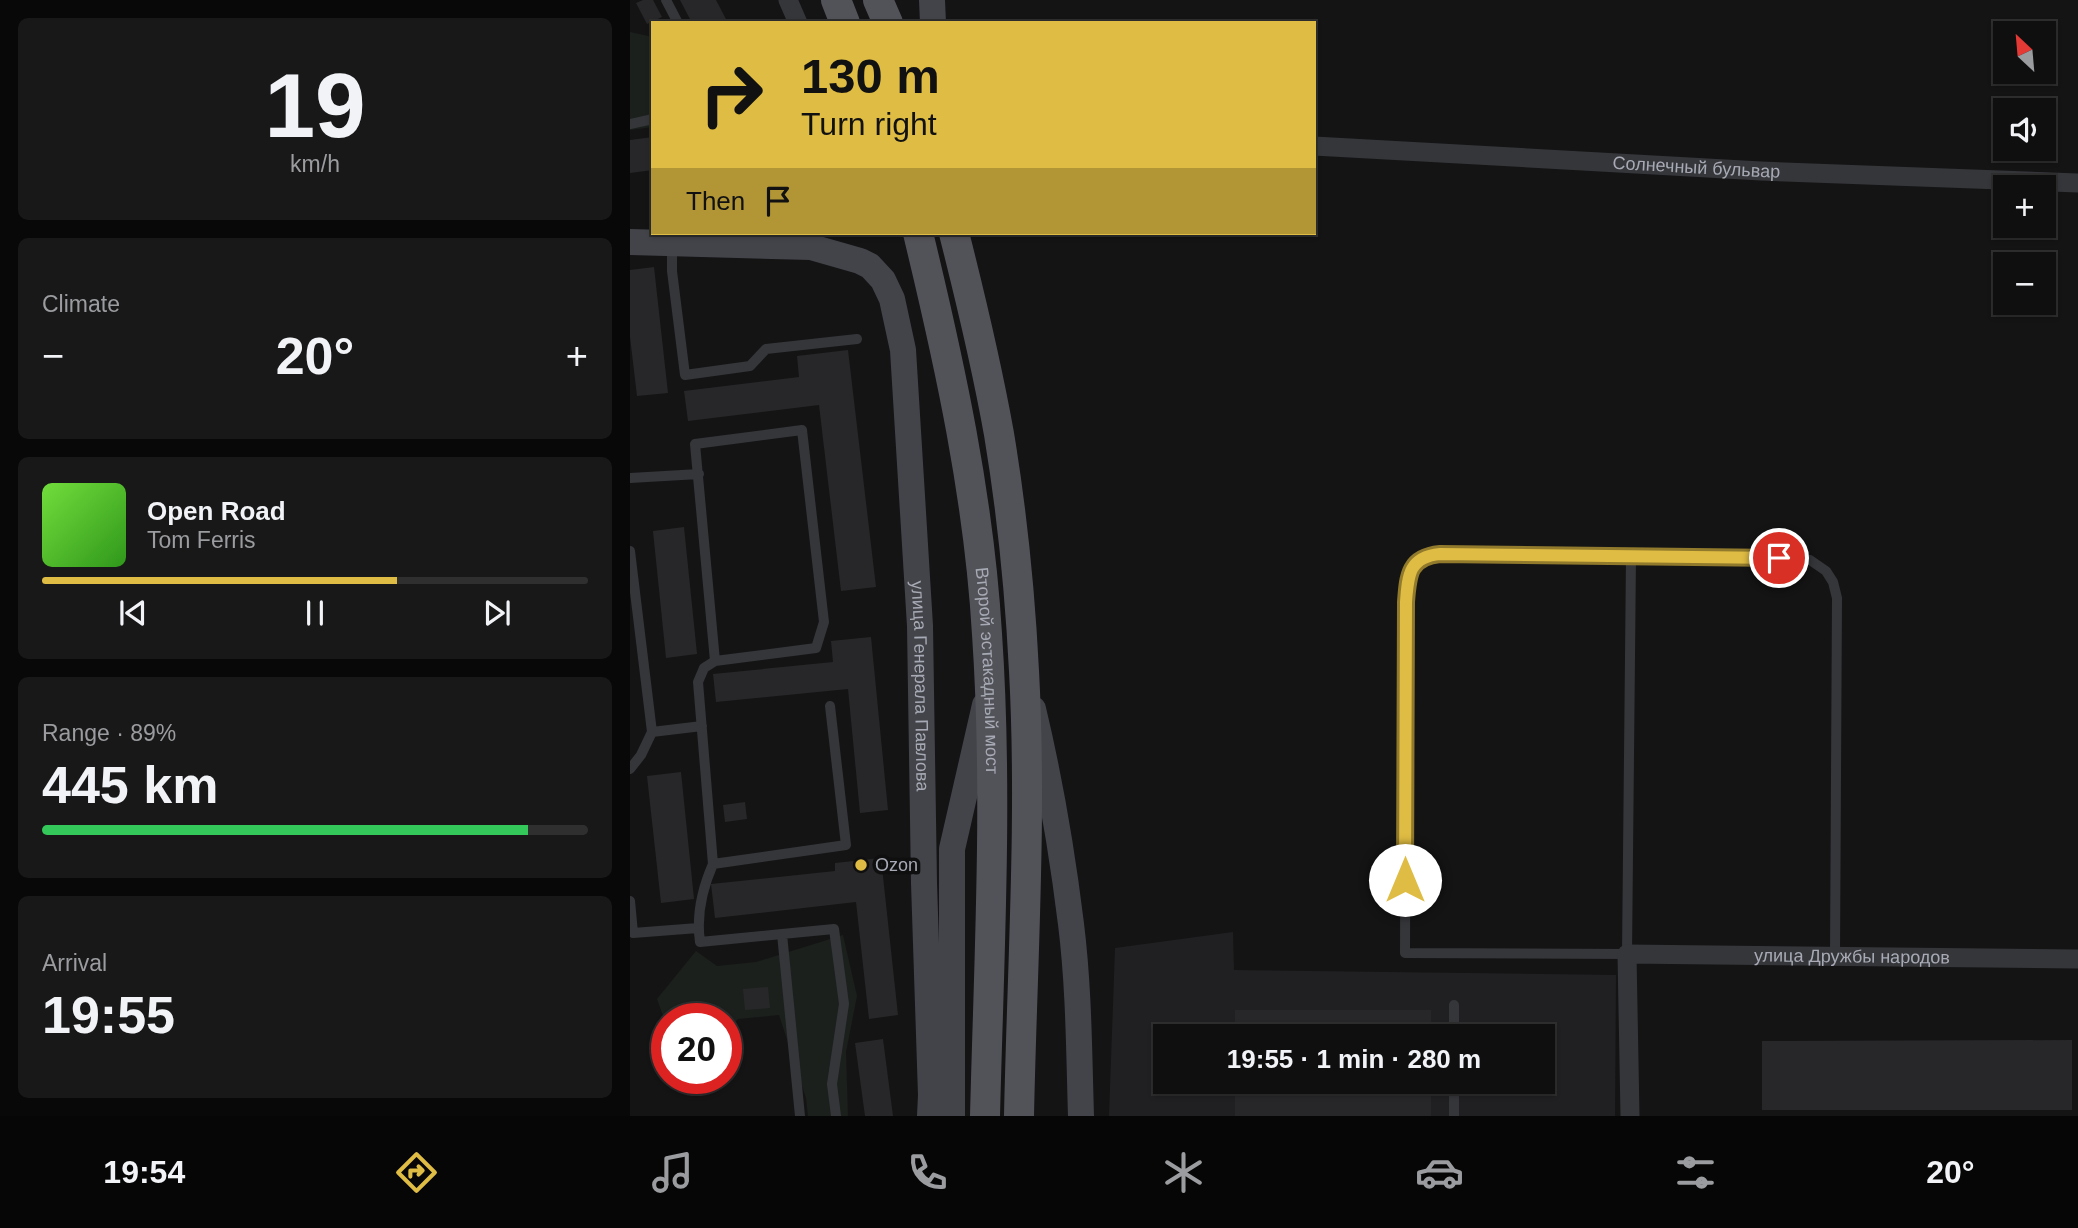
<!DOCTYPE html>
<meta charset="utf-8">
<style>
:root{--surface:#0f0f10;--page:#181819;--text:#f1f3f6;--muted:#9b9c9f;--line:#2f2f30;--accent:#dfbc43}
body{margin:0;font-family:Arial,sans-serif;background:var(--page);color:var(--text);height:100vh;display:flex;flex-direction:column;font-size:26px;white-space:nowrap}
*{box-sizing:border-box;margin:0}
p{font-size:23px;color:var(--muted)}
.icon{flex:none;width:38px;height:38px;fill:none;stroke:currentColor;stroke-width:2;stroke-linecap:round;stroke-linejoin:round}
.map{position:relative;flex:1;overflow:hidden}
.details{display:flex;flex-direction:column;gap:18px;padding:18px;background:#080809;width:630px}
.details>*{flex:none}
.hud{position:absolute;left:21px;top:21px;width:665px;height:214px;border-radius:0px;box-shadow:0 2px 5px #0004,0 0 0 2px var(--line);background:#dfbc43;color:#111;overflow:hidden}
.needle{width:46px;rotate:334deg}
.tools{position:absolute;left:1363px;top:21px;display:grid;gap:14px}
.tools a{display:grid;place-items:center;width:63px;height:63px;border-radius:0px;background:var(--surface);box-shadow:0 2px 5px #0004,0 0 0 2px var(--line);font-size:35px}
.speed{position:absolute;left:21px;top:1003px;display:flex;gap:14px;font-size:35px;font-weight:700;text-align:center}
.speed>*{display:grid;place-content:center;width:91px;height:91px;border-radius:50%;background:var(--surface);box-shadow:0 2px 5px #0004,0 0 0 2px var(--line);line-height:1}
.speed .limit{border:10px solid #d22;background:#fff;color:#111}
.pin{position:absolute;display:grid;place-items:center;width:60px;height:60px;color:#fff;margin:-30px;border:4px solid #fff;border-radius:50%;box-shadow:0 2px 7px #0007}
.me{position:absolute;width:77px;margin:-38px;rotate:0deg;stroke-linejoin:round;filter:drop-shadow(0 0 5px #0008)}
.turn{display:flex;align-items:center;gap:24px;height:147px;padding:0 35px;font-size:32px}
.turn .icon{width:91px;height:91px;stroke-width:2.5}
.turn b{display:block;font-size:49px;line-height:60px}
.then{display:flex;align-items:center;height:66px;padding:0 35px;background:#0003;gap:14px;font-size:26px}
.big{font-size:52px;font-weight:600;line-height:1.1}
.details .card{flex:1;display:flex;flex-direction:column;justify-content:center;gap:10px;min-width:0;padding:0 24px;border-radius:10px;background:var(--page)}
.details .dial{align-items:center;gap:0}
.dial b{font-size:91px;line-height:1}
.song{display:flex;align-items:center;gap:21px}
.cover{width:84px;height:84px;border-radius:10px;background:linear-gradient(135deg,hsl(100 70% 55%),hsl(110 70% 35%))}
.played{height:7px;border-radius:4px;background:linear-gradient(90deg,var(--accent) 65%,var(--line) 65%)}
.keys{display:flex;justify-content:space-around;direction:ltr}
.heat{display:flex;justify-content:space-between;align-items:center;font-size:38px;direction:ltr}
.charge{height:10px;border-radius:5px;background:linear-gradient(90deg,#34c759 89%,var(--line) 0)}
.trip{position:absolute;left:523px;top:1024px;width:402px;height:70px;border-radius:0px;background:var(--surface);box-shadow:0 2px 5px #0004,0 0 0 2px var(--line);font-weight:600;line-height:70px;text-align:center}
.tab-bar{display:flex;height:112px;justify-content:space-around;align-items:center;background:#060606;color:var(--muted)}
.tab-bar .icon{width:49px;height:49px}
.tab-bar .on{color:var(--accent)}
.tab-bar b{font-size:32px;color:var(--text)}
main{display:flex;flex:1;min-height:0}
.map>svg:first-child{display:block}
.built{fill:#202022;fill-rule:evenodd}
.green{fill:#1b201c}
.building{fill:#272729}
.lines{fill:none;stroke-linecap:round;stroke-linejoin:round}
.lane{stroke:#35363a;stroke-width:10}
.street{stroke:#35363a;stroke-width:19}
.secondary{stroke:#43444a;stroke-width:26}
.primary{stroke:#525259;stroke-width:30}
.route-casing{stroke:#917a2c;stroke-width:18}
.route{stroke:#dfbc43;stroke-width:12}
.poi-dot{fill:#dfbc43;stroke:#0f0f10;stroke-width:2.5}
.labels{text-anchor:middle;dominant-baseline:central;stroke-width:7;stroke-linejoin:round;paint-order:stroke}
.street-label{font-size:18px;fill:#a7aab4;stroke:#0f0f10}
.poi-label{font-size:18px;fill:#a7aab4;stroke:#0f0f10;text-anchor:start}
</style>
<main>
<section class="details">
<div class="card dial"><b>19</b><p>km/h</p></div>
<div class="card"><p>Climate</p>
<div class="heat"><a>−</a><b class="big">20°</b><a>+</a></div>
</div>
<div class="card">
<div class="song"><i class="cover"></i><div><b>Open Road</b><p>Tom Ferris</p></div></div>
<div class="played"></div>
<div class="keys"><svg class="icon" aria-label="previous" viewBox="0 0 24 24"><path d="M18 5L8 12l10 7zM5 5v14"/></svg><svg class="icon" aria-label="pause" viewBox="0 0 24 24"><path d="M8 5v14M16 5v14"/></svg><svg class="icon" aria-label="next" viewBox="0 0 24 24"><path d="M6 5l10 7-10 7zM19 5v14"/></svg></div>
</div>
<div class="card"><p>Range · 89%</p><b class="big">445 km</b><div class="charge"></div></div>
<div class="card"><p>Arrival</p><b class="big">19:55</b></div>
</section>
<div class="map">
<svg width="1448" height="1116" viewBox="0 0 1448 1116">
<rect width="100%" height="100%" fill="#141415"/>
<path class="built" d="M 603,932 L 604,970 L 986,975 L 985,1116 L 479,1116 L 485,948 ZM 536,1036 L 914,1036 L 914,1082 L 536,1082 Z"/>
<path class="green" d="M 0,32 L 23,37 L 23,127 L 0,130 Z
M 213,935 L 227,996 L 216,1052 L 218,1116 L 178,1116 L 176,1098 L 149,1015 L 108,1019 L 96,1033 L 96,1018 L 37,1018 L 37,1027 L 27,999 L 66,951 L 87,966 L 126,962 Z"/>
<path class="building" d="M 13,0 L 23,0 L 32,17 L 17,24 L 6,3 Z
M 50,0 L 86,0 L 98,23 L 62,23 Z
M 23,137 L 23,170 L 0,173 L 0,140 Z
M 24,267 L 38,393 L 7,396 L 0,337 L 0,270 Z
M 218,350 L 246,587 L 211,591 L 189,405 L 58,421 L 54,391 L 169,377 L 167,356 Z
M 54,527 L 67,654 L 36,658 L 23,531 Z
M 241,637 L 258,810 L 230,813 L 218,689 L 86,702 L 83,674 L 203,662 L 201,641 Z
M 51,772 L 64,899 L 31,903 L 17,776 Z
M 115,802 L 117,819 L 95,822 L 93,805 Z
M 251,858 L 268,1015 L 239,1019 L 226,902 L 85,918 L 81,884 L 205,871 L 205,863 Z
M 138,987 L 140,1008 L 115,1010 L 113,989 Z
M 605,1010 L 801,1010 L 801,1036 L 605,1036 Z
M 253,1039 L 263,1116 L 235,1116 L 225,1043 Z
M 1442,1040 L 1442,1110 L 1132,1110 L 1132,1041 Z
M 605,1082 L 801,1082 L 801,1116 L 605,1116 Z"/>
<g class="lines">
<path class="lane" d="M 36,0 L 48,23
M 0,124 L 23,119
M 42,246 L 42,271 L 55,375 L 120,366 L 136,349 L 227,339
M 0,478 L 69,474
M 0,551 L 22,732 L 11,755 L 0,769
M 1001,557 L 997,954 L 775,953 L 776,602 C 778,575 779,557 810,554 L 1180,560 L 1196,571 L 1203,582 L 1207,598 L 1205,956
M 85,661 L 65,444 L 172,430 L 194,622 L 186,648 L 85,661 L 74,668 L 68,682 L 83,864 C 72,889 66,914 70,942 L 152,934 L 170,1116
M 22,732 L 72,726
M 83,864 L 216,845 L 200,706
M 0,901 L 3,933 L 68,928
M 152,934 L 204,929 L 214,1004 L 202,1084 L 206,1116
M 824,1005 L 824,1036
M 824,1082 L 824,1116"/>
<g class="street">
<path d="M 158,0 L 168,23"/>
<path id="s1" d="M 684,146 L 1131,171 L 1448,183"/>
<path id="s2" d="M 1000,1116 L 997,954 L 1448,959"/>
</g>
<g class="secondary">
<path d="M 302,0 L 303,23"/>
<path id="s3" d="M 0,242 L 181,247 L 230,261 L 240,266 L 253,280 L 262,299 L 273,350 L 290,626 L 294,883 L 301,1095 L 300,1116"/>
<path d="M 403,709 C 420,780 432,851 441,924 C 449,988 449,1052 451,1116"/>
<path d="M 322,1116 L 322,849 L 355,705"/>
</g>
<g class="primary">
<path d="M 206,0 L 215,23"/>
<path d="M 248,0 L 258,23"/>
<path id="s4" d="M 288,233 C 320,365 349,498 357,634 C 368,794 359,956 355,1116"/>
<path d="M 324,233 C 341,300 357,367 369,434 C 382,512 390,592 394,671 C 402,818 392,969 389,1116"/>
</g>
</g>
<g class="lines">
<defs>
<path id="route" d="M 775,880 L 776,602 C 778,575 779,557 810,554 L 1149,558"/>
</defs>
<use href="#route" class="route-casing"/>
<use href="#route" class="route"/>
</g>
<circle class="poi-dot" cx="231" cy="865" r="7"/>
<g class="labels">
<g class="street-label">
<text stroke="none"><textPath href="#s1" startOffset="383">Солнечный бульвар</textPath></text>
<text stroke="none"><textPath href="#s4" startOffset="444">Второй эстакадный мост</textPath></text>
<text stroke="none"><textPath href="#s3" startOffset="672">улица Генерала Павлова</textPath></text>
<text stroke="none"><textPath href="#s2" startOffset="387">улица Дружбы народов</textPath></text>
</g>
<g class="poi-label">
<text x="245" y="865">Ozon</text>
</g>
</g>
</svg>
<div class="tools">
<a><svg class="needle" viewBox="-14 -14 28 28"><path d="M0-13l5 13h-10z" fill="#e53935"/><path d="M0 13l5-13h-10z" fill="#9b9c9f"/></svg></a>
<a><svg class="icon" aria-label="sound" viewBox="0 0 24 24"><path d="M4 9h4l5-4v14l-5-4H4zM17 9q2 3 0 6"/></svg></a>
<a>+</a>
<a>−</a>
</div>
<div class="speed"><div class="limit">20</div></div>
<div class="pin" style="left:1149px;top:558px;background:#d93025"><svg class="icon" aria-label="arrive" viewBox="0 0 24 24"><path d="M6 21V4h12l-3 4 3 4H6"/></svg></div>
<svg class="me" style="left:775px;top:880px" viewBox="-20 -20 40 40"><circle r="19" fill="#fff"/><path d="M0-13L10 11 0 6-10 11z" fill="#dfbc43"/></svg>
<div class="trip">19:55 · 1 min · 280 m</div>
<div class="hud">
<div class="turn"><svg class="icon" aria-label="right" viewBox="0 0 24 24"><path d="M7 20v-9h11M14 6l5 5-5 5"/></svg><div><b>130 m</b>Turn right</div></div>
<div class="then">Then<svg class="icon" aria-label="arrive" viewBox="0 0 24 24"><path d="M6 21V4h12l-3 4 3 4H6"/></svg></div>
</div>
</div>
</main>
<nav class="tab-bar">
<b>19:54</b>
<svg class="icon on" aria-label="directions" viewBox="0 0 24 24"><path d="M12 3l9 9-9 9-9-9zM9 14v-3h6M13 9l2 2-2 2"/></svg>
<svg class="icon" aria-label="music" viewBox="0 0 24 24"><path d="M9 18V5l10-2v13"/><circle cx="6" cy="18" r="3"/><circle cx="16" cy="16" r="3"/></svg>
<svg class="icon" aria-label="phone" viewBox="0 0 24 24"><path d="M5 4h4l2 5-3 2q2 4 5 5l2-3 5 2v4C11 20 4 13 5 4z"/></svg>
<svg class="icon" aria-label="climate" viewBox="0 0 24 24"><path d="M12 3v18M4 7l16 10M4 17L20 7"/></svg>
<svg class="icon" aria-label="car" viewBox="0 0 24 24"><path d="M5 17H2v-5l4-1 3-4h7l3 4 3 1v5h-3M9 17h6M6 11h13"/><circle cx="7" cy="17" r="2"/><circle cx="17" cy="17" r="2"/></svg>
<svg class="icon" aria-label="filters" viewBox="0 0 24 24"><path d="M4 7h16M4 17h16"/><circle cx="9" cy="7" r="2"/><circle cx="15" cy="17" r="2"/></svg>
<b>20°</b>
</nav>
